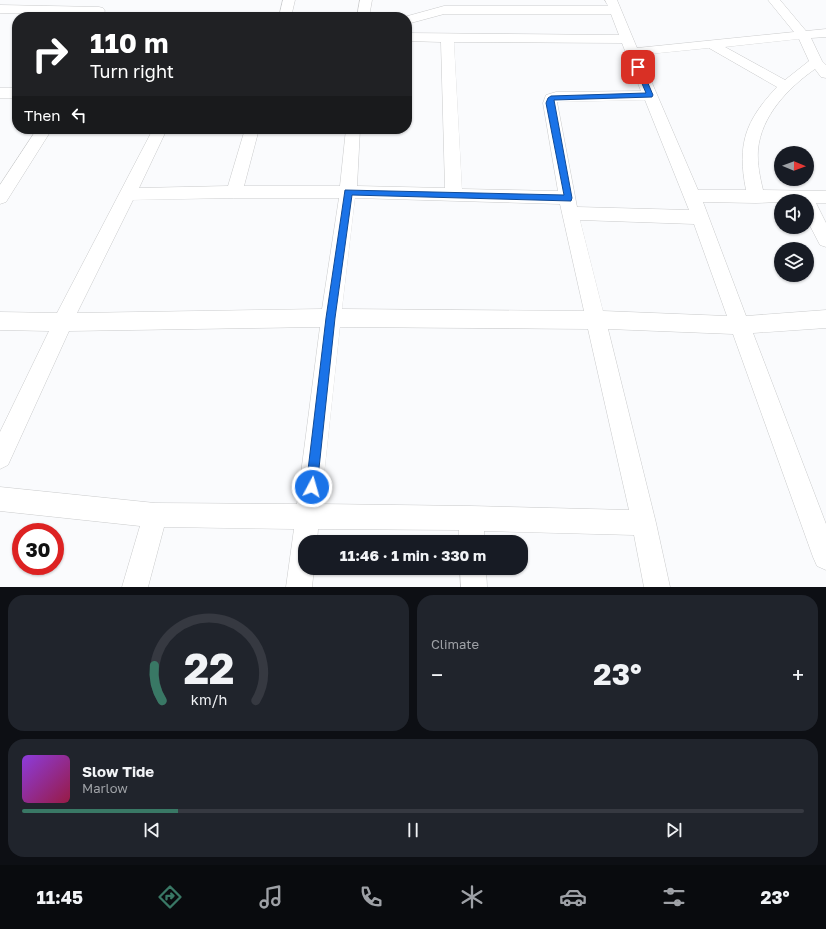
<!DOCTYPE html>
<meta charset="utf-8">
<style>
:root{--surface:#171b24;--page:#20242c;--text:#f1f3f6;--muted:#9ea1a6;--line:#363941;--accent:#397865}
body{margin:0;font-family:"Golos Text",sans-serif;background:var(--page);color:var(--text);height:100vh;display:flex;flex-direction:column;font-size:15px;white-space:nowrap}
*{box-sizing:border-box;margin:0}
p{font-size:13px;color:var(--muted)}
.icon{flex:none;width:22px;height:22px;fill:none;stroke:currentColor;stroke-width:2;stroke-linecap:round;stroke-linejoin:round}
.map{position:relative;height:587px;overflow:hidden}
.sheet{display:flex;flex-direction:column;gap:8px;padding:8px;background:#0d0f14;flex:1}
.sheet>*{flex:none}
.top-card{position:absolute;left:12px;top:12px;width:400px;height:122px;border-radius:16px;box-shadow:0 1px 3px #0004;background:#202124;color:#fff;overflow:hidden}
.needle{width:26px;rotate:91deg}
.tools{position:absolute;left:774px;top:146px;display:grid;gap:8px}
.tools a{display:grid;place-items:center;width:40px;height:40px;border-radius:50%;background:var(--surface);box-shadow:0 1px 3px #0004;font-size:20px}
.speed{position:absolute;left:12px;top:523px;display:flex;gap:8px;font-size:20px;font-weight:700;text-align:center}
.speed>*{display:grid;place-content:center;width:52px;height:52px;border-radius:50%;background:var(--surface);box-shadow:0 1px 3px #0004;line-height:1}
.speed .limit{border:6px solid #d22;background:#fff;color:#111}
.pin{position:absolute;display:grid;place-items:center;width:34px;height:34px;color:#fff;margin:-17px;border-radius:8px;box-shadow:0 2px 6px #0006}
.me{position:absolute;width:44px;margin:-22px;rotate:6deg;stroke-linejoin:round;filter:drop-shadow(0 0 3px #0008)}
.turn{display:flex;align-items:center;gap:14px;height:84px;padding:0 12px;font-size:18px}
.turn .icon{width:52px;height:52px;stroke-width:2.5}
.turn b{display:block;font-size:28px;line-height:34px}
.then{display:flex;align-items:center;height:38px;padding:0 12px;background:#0003;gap:8px;font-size:15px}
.big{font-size:30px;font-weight:700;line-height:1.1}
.sheet .card{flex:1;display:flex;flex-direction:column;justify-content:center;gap:6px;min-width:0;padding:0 14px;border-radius:16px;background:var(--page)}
.sheet .dial{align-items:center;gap:0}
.dial svg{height:104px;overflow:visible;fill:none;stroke:var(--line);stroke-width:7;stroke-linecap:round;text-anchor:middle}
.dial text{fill:var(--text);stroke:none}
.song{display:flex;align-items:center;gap:12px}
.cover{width:48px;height:48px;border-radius:6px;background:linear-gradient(135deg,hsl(270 70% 55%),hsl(340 70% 35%))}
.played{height:4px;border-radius:2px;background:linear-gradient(90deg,var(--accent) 20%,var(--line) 20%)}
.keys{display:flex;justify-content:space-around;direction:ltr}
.heat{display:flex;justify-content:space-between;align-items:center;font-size:22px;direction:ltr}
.sheet .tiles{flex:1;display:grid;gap:8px;grid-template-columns:1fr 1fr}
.card:last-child{grid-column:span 2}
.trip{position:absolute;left:298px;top:535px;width:230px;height:40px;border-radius:16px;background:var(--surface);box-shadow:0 1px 3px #0004;font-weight:700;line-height:40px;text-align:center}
.menu{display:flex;height:64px;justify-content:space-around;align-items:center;background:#090b0e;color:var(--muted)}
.menu .icon{width:28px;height:28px}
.menu .active{color:var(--accent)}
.menu b{font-size:18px;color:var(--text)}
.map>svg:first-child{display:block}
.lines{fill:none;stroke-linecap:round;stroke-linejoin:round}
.street-casing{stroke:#cacbcc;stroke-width:1}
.street{fill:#fff;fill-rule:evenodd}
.route{fill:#1a73e8;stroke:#114b97}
</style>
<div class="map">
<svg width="826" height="587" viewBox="0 0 826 587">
<rect width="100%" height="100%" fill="#fafbfd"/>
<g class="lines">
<defs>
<path id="street" d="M 283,0 L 295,0 L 291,17 L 279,17 Z
M 360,0 L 372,0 L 369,17 L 357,17 Z
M 605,0 L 617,0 L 637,48 L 794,32 L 768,0 L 780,0 L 806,31 L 826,29 L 826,37 L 811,38 L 822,61 L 826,65 L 826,78 L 821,77 L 815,69 C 788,88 761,116 758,150 C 757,164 760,177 763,190 L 826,191 L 826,203 L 816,203 L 826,223 L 826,247 L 820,245 L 807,220 L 807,201 L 756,203 L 703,202 L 746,316 L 826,310 L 826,328 L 753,333 L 826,524 L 826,570 L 817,566 L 813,557 L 733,334 L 608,329 L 656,523 L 670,587 L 644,587 L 634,535 L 484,531 L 485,542 L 459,542 L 459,530 L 318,529 L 317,542 L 305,542 L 305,568 L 314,568 L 312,587 L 286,587 L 294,529 L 164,527 L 148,587 L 122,587 L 140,526 L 0,511 L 0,487 L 155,503 L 297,504 L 320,327 L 69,331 L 8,465 L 0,469 L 0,432 L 49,331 L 0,330 L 0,312 L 57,313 L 153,129 L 167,129 L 139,188 L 228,186 L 245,129 L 259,129 L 244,186 L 340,186 L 346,129 L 360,129 L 357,186 L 445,188 L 441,42 L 407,41 L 407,33 L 619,35 L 611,14 L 444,14 L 407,24 L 407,17 L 404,17 L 444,6 L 608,6 ZM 799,39 L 809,61 L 785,80 L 725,47 ZM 454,42 L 622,43 L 641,91 L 556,92 L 546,95 L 543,103 L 558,191 L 462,189 ZM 709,48 L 777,87 C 745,121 737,144 746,190 L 698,190 L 640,55 ZM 645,100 L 689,210 L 577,207 L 557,102 ZM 234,198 L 339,198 L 322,309 L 77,313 L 133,200 ZM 355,198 L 560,204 L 584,311 L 342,309 ZM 580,220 L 694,224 L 727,316 L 603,311 ZM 340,327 L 588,329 L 629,510 L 471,506 L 321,504 Z
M 0,5 L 99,7 L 103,8 L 105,11 L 103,14 L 99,15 L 0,13 Z
M 0,88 L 17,88 L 17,98 L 0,98 Z
M 37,129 L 52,129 L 6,202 L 0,204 L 0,185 Z
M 460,568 L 486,568 L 487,587 L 461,587 Z"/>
</defs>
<use href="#street" class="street-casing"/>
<use href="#street" class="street"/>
</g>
<path class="route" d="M 636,65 L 641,67 L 653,95 L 652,97 L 554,100 L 572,198 L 571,201 L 352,195 L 335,318 L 317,487 L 316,491 L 312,492 L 308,491 L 306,487 L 326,318 L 345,190 L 564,195 L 546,103 L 548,98 L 551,96 L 646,93 L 635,67 Z"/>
</svg>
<div class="tools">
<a><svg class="needle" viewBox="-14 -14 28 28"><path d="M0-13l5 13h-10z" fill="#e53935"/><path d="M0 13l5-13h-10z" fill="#9ea1a6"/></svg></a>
<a><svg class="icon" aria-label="sound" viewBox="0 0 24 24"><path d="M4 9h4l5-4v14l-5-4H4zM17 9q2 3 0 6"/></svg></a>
<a><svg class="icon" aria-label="layers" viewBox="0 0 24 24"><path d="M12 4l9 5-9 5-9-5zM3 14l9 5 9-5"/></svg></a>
</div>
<div class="speed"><div class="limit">30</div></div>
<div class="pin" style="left:638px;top:67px;background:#d93025"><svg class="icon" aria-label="arrive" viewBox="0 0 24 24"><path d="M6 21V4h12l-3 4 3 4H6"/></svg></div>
<svg class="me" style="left:312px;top:487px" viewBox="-20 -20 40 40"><circle r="17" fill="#1a73e8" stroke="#fff" stroke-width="3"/><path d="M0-11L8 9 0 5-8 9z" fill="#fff"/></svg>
<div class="trip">11:46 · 1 min · 330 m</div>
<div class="top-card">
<div class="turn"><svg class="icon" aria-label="right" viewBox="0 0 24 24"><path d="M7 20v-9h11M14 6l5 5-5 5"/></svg><div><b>110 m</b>Turn right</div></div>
<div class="then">Then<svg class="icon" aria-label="left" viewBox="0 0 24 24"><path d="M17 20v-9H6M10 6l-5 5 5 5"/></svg></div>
</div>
</div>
<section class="sheet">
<div class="tiles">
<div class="card dial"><svg viewBox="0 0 100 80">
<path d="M14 69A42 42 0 1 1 86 69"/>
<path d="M14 69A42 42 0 0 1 8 42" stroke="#397865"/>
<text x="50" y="56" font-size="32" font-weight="700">22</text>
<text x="50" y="72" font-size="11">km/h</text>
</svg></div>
<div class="card"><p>Climate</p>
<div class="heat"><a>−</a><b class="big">23°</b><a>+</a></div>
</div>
<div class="card">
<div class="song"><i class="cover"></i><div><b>Slow Tide</b><p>Marlow</p></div></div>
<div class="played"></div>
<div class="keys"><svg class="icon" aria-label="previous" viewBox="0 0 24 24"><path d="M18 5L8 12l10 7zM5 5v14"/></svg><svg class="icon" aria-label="pause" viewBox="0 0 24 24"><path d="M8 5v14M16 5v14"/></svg><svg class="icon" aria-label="next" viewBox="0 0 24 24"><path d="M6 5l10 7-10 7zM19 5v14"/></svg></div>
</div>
</div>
</section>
<nav class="menu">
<b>11:45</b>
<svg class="icon active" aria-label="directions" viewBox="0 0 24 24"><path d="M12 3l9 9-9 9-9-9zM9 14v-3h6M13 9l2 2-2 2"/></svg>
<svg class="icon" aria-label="music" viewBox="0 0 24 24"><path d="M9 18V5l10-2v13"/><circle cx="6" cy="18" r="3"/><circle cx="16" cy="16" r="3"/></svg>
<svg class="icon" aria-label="phone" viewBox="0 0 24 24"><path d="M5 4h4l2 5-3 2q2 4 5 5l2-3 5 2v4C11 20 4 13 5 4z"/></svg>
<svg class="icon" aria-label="climate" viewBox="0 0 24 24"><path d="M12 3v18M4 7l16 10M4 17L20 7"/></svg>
<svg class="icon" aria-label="car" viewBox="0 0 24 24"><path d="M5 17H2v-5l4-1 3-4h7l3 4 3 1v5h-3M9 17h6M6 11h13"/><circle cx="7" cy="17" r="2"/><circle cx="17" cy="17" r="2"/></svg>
<svg class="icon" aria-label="filters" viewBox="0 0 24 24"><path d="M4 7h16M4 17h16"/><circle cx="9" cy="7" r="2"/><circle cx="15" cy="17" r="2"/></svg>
<b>23°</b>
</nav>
